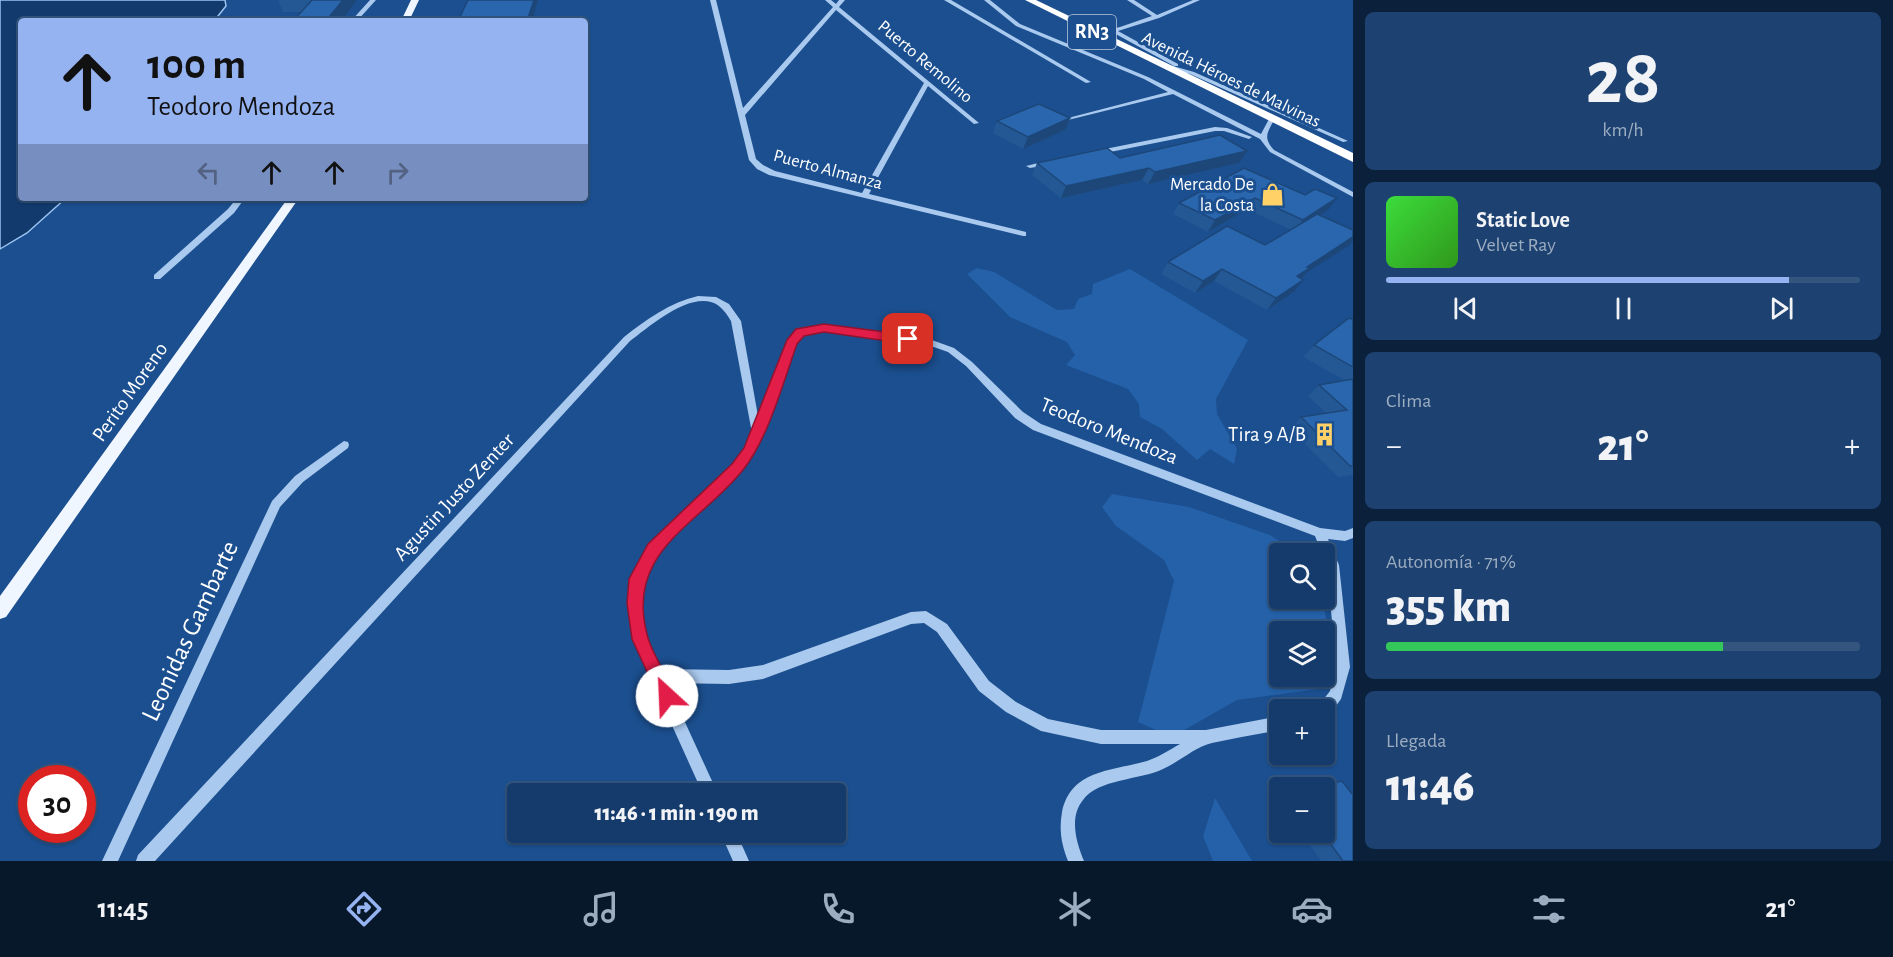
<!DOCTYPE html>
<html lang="es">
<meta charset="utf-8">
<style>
:root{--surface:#143b6b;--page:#1d4271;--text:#f1f3f6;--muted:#9dadc1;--line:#33557e;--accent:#95b2f1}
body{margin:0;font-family:"Alegreya Sans",sans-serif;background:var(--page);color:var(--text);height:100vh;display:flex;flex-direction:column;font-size:22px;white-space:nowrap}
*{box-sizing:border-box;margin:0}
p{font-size:20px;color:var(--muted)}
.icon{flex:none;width:33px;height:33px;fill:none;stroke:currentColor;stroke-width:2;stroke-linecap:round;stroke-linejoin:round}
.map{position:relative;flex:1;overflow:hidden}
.panel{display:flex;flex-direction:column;gap:12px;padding:12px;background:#0b203b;width:540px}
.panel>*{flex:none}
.top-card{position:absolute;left:18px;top:18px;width:570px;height:183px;border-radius:6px;box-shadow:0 2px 4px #0004,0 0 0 2px var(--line);background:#95b2f1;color:#111;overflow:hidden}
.controls{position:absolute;left:1269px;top:543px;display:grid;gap:12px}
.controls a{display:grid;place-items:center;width:66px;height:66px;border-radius:6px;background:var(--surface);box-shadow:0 2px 4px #0004,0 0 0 2px var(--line);font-size:30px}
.speed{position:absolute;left:18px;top:765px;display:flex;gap:12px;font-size:30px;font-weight:700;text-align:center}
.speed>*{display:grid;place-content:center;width:78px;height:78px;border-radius:50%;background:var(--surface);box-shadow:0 2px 4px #0004,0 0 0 2px var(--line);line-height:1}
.speed .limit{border:9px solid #d22;background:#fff;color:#111}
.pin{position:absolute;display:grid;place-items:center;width:51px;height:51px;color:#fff;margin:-26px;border-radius:12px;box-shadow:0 3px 9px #0006}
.me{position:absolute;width:66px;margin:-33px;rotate:335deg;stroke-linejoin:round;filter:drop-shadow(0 0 4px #0008)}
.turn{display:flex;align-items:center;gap:21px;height:126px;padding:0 30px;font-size:27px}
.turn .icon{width:78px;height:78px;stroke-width:2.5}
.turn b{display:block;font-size:42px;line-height:51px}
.lanes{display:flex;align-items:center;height:57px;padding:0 30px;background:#0003;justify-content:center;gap:30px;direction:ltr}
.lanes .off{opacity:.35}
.big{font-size:45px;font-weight:800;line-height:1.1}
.panel .card{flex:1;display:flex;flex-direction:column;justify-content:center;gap:9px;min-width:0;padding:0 21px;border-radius:9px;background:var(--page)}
.panel .dial{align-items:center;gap:0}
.dial b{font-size:78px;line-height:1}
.song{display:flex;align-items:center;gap:18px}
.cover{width:72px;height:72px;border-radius:9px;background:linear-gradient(135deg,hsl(120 70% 55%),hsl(110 70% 35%))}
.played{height:6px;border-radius:3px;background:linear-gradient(90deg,var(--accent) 85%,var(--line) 85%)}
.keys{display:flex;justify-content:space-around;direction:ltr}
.heat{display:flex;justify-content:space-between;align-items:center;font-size:33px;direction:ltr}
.charge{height:9px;border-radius:4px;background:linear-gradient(90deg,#34c759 71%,var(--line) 0)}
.trip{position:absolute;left:507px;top:783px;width:339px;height:60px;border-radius:6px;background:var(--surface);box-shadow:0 2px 4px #0004,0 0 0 2px var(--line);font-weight:800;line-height:60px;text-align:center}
.tabs{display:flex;height:96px;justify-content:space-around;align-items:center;background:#08182b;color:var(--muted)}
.tabs .icon{width:42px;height:42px}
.tabs .active{color:var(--accent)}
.tabs b{font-size:27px;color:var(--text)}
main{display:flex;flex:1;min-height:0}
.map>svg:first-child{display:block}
.green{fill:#2461a8;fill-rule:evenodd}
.water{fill:#123a6d;stroke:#9cc4f0;stroke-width:1.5}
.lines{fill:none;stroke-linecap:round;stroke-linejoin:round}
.minor{fill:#a9c9ee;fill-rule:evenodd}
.major{fill:#f0f6ff;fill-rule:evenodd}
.highway{fill:#fff;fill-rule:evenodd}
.wall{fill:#245895}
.shaded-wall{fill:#1d4779}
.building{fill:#2a66ad;stroke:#1d4779;stroke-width:1.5}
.route{fill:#e11d48;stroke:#92132f;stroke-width:1.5}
.labels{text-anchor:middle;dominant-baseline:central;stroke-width:6;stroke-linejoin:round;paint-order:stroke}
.far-street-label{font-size:18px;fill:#fff;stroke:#1b4f8f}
.far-poi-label{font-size:18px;fill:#fff;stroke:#1b4f8f;text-anchor:end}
.shield{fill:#1b4f8f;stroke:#bbcadd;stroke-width:1.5}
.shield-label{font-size:20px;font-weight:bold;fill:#fff}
.street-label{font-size:21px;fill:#fff;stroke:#1b4f8f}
.poi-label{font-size:21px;fill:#fff;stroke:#1b4f8f;text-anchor:end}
.near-street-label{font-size:26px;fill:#fff;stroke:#1b4f8f}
</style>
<main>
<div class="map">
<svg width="1353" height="861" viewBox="0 0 1353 861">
<rect width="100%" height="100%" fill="#1b4f8f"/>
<path class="green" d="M 977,268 L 994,272 L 1057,310 L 1074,309 L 1078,299 L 1092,294 L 1093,284 L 1130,269 L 1248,340 L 1216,399 L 1217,414 L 1237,449 L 1234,464 L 1210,449 L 1197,460 L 1162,429 L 1140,417 L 1139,404 L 1128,389 L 1066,365 L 1075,355 L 1067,342 L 1010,317 L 967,274 Z
M 1112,494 L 1189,507 L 1270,535 L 1298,553 L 1280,554 L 1280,598 L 1323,599 L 1334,673 L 1318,689 L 1237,700 L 1172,737 L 1138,722 L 1174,581 L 1164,560 L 1116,526 L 1102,507 ZM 1280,632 L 1324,632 L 1324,676 L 1280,676 Z
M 1215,798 L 1252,861 L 1213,861 L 1203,836 Z"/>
<path class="water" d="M 0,0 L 225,0 L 226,6 L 214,21 L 21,21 L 21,198 L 66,198 L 27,233 L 0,249 Z"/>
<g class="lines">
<path class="minor" d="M 370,0 L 376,0 L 357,21 L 351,21 Z
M 710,0 L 716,0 L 743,108 L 833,7 L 825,0 L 831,0 L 836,4 L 839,0 L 845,0 L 839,7 L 979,123 L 974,124 L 928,86 L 869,194 L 1026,232 L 1026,236 L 1023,236 L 769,175 L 757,169 L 749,160 ZM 836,10 L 924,83 L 862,193 L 775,171 L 763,165 L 756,159 L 745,115 Z
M 944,0 L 951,0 L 1091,82 L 1086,83 Z
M 984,0 L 990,0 L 1020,24 L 1148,77 L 1261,134 L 1269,119 L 1273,119 L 1274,120 C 1267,133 1263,138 1274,150 L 1353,192 L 1353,197 L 1270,152 L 1260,139 L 1173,94 L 1068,120 L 1068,118 L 1168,92 L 1144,79 L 1016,26 Z
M 1127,0 L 1134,0 L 1157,15 L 1193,0 L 1200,0 L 1159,18 L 1118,31 L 1178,64 L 1178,66 L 1174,66 L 1112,32 L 1094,35 L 1094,33 L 1120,27 L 1152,16 Z
M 1166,64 L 1194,72 L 1348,141 L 1343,142 L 1190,74 L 1164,67 L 1163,66 Z
M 1215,127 L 1227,128 L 1252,137 L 1249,139 L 1224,131 L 1215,131 L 1095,155 L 1091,153 L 1095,151 Z
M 1050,160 L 1054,162 L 1053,164 L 1030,168 L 1026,166 Z
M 237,198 L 245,198 L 234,213 L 160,279 L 154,279 L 154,275 L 228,209 Z
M 698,296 L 716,297 L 729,304 L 741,321 L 758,416 L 787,343 L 797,330 L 824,325 L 929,339 L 954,348 L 972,362 L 1023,412 L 1041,424 L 1320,528 L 1345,531 L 1353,528 L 1353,538 L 1345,541 L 1328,539 L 1339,565 L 1350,667 L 1341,699 L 1333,710 L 1324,715 L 1324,710 L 1313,710 L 1315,705 L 1323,700 L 1330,691 L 1336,667 L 1327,565 L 1324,554 L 1322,554 L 1315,536 L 1033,430 L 1015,418 L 966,366 L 948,352 L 928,345 L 824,331 L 803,335 L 796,344 L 754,453 L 741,471 L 658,553 L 643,580 L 641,603 L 646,639 L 661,669 L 729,670 L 763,665 L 911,612 L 926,611 L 947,624 L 989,681 L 1016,702 L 1048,719 L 1101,730 L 1206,730 L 1280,716 L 1280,730 C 1257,734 1234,738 1212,743 C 1195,747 1179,762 1163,769 C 1140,780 1098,779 1083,800 C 1069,817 1076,842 1084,861 L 1068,861 C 1061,844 1059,829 1062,812 C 1071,769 1113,771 1147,761 C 1159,757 1169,750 1180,744 L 1101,744 L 1041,731 L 1006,712 L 979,691 L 937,632 L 924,623 L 911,624 L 763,679 L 729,684 L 667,683 L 718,794 L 703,794 L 633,639 L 629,603 L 631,579 L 650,545 L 733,465 L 745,448 L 752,433 L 731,321 C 726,313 721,305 711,302 C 685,295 649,327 630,341 L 155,861 L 136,861 L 138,855 L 624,337 C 647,319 669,303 698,296 Z
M 344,441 L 348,442 L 349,445 L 348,448 L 303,482 L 280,507 L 118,861 L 102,861 L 272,501 L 295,476 Z
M 720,832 L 736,832 L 749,861 L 733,861 Z"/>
<path class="major" d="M 411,0 L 419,0 L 409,21 L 401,21 Z
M 288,198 L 299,198 L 6,617 L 0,619 L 0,596 Z"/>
<path class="highway" d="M 1025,0 L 1036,0 L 1353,153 L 1353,162 Z"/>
</g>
<path class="wall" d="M 278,0 L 357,0 L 301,12 L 283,12 Z
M 1070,118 L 1065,130 L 1023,149 L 993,133 L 997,121 Z
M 1247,151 L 1239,163 L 1148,184 L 1142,180 L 1061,198 L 1032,175 L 1037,163 Z
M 1244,168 L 1328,210 L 1320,215 L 1353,230 L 1353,241 L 1350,245 L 1306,273 L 1294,292 L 1267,310 L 1214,281 L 1195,293 L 1161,274 L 1168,262 L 1265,245 L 1291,230 L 1247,209 L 1208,232 L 1173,214 L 1179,203 Z
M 1353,318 L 1353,475 L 1338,477 L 1290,429 L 1301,417 L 1326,413 L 1308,396 L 1319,385 L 1346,381 L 1303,357 L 1314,345 Z
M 1301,832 L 1324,832 L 1353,861 L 1321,861 Z"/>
<path class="shaded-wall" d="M 343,0 L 357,0 L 341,21 L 326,21 Z
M 534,0 L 538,0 L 532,21 L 527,21 Z
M 1070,118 L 1065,130 L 1023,149 L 1028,137 Z
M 1247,151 L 1239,163 L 1148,184 L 1155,172 Z
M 1149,168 L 1142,180 L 1061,198 L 1066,186 Z
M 1255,198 L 1247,209 L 1208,232 L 1215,220 Z
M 1337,198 L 1328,210 L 1295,231 L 1303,220 Z
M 1353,237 L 1353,241 L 1350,245 L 1306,273 L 1301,280 L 1297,276 L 1307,267 Z
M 1222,269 L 1214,281 L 1195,293 L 1203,281 Z
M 1303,280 L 1294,292 L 1267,310 L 1276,298 Z"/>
<path class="building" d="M 312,0 L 343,0 L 326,21 L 293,21 Z
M 468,0 L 534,0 L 527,21 L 458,21 Z
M 1039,104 L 1070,118 L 1028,137 L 997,121 Z
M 1220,135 L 1247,151 L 1155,172 L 1149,168 L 1066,186 L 1037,163 L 1107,148 L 1120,158 Z
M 1244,168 L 1305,195 L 1315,189 L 1337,198 L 1303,220 L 1255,198 L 1215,220 L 1179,203 Z
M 1317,214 L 1353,230 L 1353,237 L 1307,267 L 1310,268 L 1297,276 L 1303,280 L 1276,298 L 1222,269 L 1203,281 L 1168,262 L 1227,226 L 1265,245 Z
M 1349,318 L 1351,319 L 1353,318 L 1353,367 L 1314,345 Z
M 1353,379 L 1353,466 L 1350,466 L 1301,417 L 1347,410 L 1319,385 Z
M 1342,781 L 1353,795 L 1353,861 L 1343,861 L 1322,832 L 1324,832 L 1324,788 L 1315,788 Z"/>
<path class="route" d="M 824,324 L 908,335 L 914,339 L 908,344 L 824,332 L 804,336 L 797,344 C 783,383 768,439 743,470 C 698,526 623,551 648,638 C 654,658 668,676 676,696 L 674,702 L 667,705 L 661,702 L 632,639 L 627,603 L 629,579 L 648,544 L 732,464 L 744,448 L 787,340 L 796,329 Z"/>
<defs>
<symbol id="shop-bare" viewBox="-9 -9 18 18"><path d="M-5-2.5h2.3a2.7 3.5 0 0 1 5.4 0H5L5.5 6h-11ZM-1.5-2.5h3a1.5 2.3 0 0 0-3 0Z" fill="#ffd166" stroke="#1b4f8f" stroke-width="2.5" paint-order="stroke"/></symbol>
<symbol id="building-bare" viewBox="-9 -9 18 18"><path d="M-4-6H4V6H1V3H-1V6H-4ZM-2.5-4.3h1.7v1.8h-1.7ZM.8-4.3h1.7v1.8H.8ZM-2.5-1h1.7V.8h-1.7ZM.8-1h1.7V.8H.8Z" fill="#ffd166" stroke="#1b4f8f" stroke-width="2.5" paint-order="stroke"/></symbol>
</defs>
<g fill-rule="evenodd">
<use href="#shop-bare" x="1256" y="178" width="33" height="33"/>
<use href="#building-bare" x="1308" y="418" width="33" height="33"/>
</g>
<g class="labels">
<g class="far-street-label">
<text transform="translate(925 62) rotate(40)">Puerto Remolino</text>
<text transform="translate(1231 80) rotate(26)">Avenida Héroes de Malvinas</text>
<text transform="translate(828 170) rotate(15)">Puerto Almanza</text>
</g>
<g class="far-poi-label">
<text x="1254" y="185">Mercado De<tspan x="1254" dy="21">la Costa</tspan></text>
</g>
<rect class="shield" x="1068" y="15" width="48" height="34" rx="4.5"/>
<g class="shield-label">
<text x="1092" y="32">RN3</text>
</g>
<g class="street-label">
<text transform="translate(130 392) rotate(-55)">Perito Moreno</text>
<text transform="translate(1109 431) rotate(22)">Teodoro Mendoza</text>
<text transform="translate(454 497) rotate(-47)">Agustin Justo Zenter</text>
</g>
<g class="poi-label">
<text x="1306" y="434">Tira 9 A/B</text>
</g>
<g class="near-street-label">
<text transform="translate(190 631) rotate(-65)">Leonidas Gambarte</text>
</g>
</g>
</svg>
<div class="controls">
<a><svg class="icon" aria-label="search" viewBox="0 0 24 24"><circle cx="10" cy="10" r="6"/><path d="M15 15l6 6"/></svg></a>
<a><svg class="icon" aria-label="layers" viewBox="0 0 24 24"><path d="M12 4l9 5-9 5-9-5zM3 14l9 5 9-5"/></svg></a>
<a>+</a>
<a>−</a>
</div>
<div class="speed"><div class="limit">30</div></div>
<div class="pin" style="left:908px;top:339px;background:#d93025"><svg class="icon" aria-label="arrive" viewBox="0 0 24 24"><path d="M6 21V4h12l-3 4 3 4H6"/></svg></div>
<svg class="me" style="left:667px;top:696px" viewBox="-20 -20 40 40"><circle r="19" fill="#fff"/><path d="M0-13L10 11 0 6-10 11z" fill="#e11d48"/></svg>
<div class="trip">11:46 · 1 min · 190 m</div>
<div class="top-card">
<div class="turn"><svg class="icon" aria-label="ahead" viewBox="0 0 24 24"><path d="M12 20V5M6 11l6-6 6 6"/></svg><div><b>100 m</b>Teodoro Mendoza</div></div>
<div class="lanes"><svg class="icon off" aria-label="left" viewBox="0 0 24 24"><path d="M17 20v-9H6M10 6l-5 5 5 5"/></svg><svg class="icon" aria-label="ahead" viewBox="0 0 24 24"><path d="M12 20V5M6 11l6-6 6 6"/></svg><svg class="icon" aria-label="ahead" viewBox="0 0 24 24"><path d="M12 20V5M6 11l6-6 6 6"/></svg><svg class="icon off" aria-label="right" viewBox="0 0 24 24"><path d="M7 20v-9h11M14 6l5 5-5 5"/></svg></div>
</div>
</div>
<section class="panel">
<div class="card dial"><b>28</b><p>km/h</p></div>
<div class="card">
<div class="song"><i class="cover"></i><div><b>Static Love</b><p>Velvet Ray</p></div></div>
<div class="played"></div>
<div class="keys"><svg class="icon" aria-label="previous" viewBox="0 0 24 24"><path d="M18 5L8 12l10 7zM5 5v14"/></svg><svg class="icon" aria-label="pause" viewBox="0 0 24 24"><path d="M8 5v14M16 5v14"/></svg><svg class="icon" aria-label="next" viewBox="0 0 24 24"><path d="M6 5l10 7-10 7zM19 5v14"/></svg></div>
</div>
<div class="card"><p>Clima</p>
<div class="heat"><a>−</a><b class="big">21°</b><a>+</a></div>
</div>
<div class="card"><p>Autonomía · 71%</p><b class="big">355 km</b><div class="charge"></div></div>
<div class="card"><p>Llegada</p><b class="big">11:46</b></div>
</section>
</main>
<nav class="tabs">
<b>11:45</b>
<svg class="icon active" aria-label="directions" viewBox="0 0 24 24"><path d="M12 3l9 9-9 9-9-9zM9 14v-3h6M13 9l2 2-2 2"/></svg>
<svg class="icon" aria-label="music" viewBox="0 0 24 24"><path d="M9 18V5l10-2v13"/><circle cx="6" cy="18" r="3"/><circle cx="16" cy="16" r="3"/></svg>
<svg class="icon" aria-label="phone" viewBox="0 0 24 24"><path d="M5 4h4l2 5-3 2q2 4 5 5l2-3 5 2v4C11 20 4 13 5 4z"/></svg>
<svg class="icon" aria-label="climate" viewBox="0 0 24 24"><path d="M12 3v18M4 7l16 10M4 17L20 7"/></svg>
<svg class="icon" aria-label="car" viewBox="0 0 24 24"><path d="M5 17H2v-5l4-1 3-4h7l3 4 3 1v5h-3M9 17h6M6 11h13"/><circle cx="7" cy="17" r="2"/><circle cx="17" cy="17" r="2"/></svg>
<svg class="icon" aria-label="filters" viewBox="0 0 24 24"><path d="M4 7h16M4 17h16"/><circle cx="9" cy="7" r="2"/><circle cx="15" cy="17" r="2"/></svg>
<b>21°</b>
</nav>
